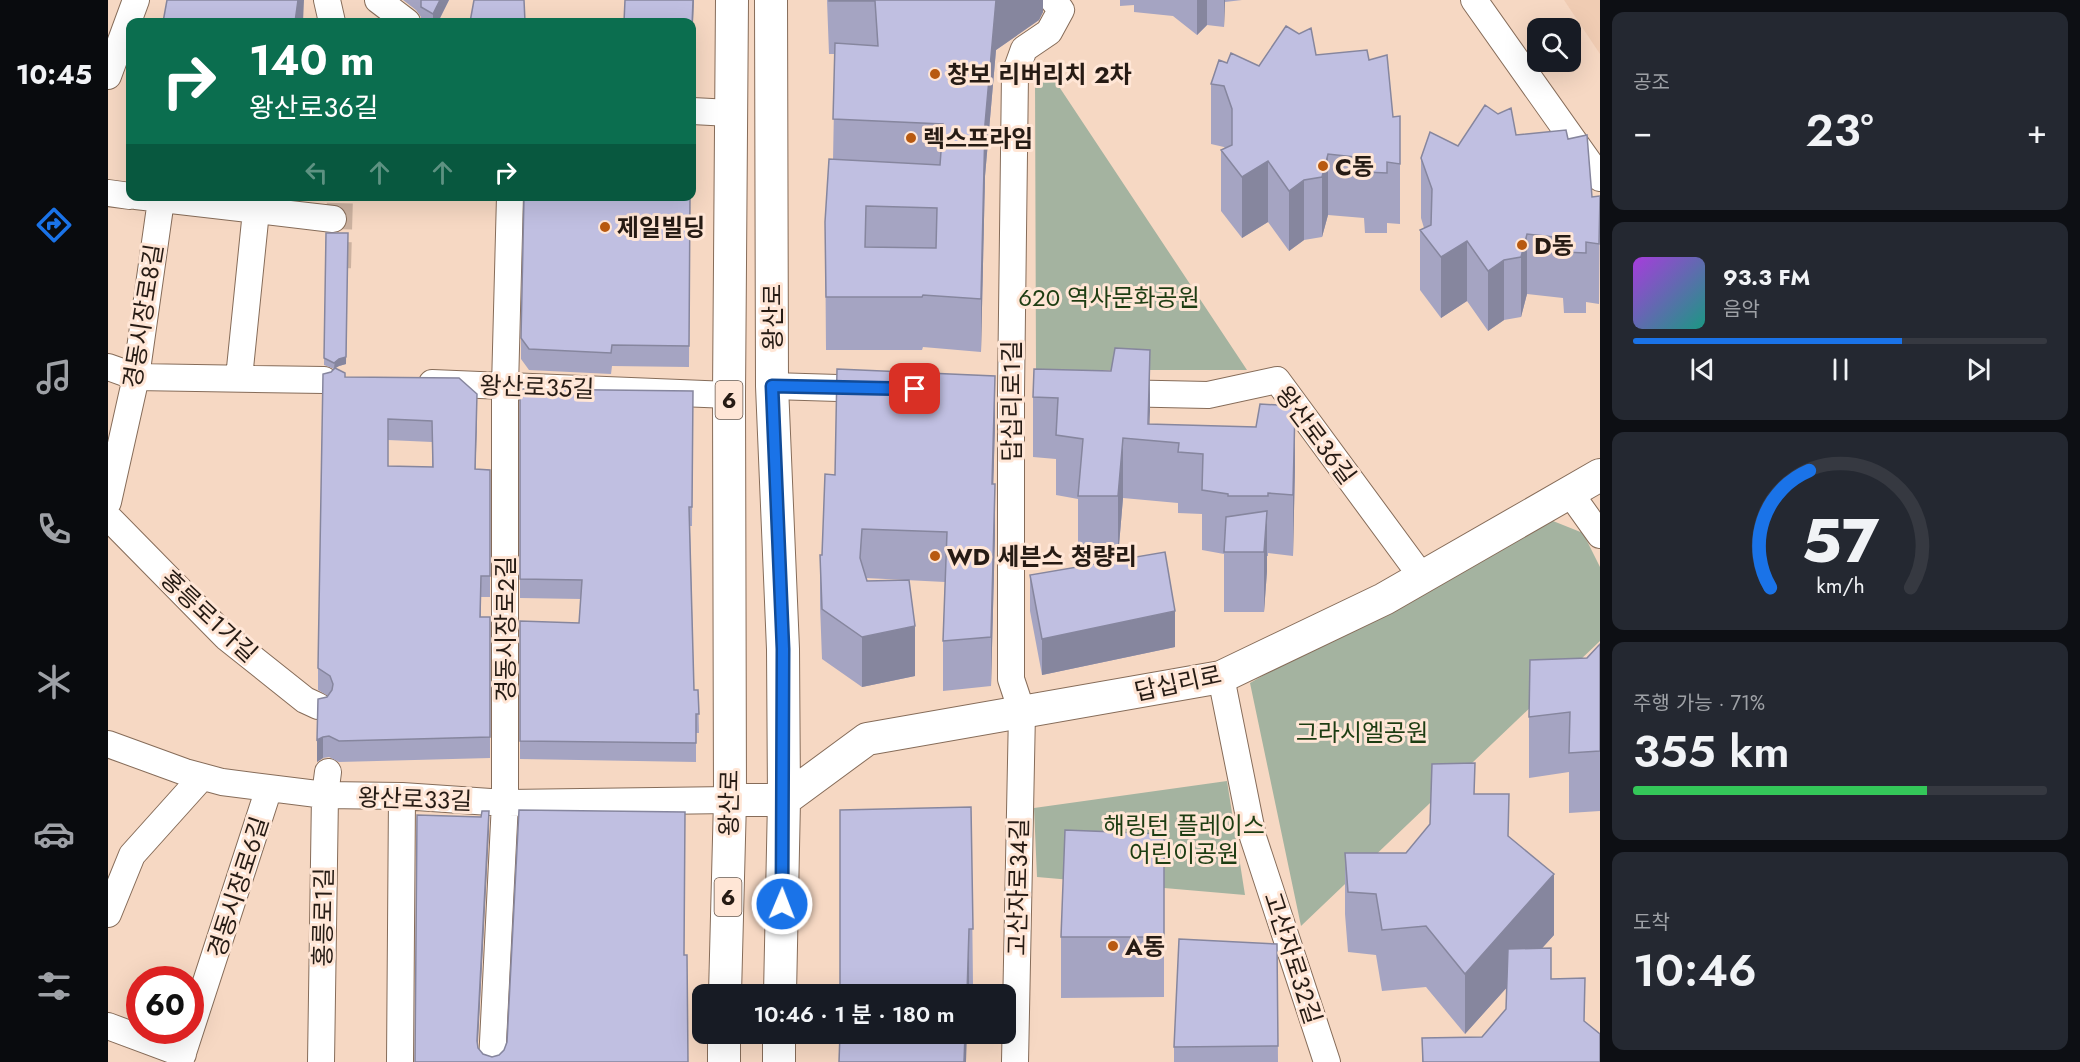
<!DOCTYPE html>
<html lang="ko">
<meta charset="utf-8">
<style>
:root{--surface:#171b24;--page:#242831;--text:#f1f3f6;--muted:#9ea1a6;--line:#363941;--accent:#1a73e8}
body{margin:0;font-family:Jost,"Noto Sans KR",sans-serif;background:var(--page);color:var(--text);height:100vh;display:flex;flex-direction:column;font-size:22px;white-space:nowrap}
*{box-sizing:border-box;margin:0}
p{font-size:20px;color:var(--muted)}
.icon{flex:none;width:33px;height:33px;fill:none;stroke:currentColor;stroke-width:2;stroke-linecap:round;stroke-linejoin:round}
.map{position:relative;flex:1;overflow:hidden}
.drawer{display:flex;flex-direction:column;gap:12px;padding:12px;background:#0d0f14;width:480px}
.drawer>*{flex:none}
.guide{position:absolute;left:18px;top:18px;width:570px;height:183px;border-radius:12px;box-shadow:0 6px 24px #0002;background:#0b6e4f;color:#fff;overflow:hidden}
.tools{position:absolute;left:1419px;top:18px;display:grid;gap:12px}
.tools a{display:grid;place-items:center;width:54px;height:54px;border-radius:12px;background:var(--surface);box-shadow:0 6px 24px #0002;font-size:30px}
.speed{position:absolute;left:18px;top:966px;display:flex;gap:12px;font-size:30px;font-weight:700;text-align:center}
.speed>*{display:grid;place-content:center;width:78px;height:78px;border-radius:50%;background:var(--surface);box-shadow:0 6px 24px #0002;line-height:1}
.speed .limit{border:9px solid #d22;background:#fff;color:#111}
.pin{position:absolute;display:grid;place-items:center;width:51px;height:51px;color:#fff;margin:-26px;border-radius:12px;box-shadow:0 3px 9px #0006}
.me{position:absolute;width:66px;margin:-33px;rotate:1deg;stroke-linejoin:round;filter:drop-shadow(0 0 4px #0008)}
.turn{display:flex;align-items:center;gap:21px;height:126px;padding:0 24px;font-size:27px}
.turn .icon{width:78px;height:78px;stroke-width:2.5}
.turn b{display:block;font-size:42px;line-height:51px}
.lanes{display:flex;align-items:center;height:57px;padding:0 24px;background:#0003;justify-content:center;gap:30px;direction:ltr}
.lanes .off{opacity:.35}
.big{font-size:45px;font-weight:600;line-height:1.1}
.drawer .widget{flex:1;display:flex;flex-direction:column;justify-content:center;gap:9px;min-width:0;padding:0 21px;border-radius:12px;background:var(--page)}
.drawer .dial{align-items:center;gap:0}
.dial svg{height:156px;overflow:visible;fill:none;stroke:var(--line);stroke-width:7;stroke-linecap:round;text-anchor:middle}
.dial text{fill:var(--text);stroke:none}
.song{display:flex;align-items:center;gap:18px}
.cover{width:72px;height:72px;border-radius:9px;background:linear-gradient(135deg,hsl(280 70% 55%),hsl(170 70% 35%))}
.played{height:6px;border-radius:3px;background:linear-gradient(90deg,var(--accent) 65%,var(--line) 65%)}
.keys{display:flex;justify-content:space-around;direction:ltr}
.heat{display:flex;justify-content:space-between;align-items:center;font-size:33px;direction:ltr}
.charge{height:9px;border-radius:4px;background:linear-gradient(90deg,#34c759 71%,var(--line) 0)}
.trip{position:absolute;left:584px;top:984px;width:324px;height:60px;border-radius:12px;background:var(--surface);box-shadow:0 6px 24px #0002;font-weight:600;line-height:60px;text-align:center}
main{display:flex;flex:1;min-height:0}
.dock{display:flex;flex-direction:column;width:108px;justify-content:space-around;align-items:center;background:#090b0e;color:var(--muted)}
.dock .icon{width:42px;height:42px}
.dock .current{color:var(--accent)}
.dock b{font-size:27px;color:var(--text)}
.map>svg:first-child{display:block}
.built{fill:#f0ccb3}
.green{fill:#a4b3a0}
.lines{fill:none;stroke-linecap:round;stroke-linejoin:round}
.minor-tunnel{stroke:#ccb2a0;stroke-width:26;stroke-dasharray:26 13;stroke-linecap:butt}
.minor-casing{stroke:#866c59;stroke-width:28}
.major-casing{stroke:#866c59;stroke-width:34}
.minor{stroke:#fff;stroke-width:26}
.major{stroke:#fff;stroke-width:32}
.wall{fill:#a5a4c2;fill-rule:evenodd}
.shaded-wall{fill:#86869e}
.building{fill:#c0bfe1;stroke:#86869e;stroke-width:1.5;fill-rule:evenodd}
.route-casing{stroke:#114b97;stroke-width:15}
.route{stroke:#1a73e8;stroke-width:10}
.poi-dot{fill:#b85910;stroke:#ffe6d6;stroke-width:2}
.labels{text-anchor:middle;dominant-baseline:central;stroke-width:6;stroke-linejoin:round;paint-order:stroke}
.shield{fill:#ffe6d6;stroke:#67584e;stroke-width:1.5}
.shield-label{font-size:22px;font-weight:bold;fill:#261b14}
.poi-label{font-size:24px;font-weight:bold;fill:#261b14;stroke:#ffe6d6;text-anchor:start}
.park-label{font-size:24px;fill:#1d3d12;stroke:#ffe6d6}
.street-label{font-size:24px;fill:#261b14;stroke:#ffe6d6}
</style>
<main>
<nav class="dock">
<b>10:45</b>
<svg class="icon current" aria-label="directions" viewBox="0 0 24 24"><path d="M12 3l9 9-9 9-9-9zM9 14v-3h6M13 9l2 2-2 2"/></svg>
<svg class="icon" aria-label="music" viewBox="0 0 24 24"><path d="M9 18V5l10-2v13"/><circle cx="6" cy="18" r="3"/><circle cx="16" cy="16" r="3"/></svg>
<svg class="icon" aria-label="phone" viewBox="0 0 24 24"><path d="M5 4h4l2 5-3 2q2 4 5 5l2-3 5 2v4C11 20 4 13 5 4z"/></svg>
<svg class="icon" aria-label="climate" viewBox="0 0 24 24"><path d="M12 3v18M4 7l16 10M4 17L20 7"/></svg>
<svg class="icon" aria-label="car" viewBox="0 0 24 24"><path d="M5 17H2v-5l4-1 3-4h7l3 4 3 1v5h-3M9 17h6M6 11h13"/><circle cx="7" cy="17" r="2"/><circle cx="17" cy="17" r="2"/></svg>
<svg class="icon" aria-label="filters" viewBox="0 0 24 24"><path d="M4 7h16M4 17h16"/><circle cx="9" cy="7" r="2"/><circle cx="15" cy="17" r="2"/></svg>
</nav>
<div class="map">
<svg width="1492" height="1062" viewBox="0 0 1492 1062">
<rect width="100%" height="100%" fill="#f6d8c3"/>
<path class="built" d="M 1456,0 L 1492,0 L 1492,54 Z"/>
<path class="green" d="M 942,73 L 1139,370 L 928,370 L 927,78 Z
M 1430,515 L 1475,533 L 1492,567 L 1492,641 L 1193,926 L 1142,683 Z
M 1119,781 L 1137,895 L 929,877 L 926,808 Z"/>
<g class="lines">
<path class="minor-tunnel" d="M 230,268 L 232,196"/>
<defs>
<path id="minor" d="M 219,0 L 224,22
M 270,0 L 299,22
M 1366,0 L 1492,178
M 0,76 L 28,0
M 584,111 L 623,113
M 0,193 L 22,196
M 28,196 L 225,219
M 0,367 L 28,377 L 216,380
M 131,378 L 148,211
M 324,383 L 621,395
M 664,386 L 763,389
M 1006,393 L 1100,395 L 1169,380 L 1314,577
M 1462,493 L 1492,535
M 0,502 L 28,377 L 53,200
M 0,517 L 118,637 L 197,700 L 210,706
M 1113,677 L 1145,837 L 1219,1062
M 0,744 L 77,772 L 114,782 L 217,795 L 294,796 L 397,803 L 622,800
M 0,914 L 24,855 L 94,777
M 0,1026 L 75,1054
M 72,1062 L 161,788
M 213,1062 L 217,795 L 220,772
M 292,1062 L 294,796
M 384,1062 L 397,803 L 397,387 L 402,196
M 907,1062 L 914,712 L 903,679 L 903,392 L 907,74 L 916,49 L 941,32 L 953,10 L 945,0"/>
<path id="major" d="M 663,0 L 664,386 L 675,649 L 676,800 L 672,994
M 622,800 L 676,800 L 759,739 L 1113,677 L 1276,599 L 1492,475
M 617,994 L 622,800 L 621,395 L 624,0
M 616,1062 L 616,1034
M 671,1062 L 671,1034"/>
</defs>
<use href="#minor" class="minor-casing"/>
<use href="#major" class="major-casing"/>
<use href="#minor" class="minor"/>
<use href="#major" class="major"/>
</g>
<path class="wall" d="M 295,0 L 341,0 L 330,22 L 313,22 L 313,17 L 308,10 Z
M 719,0 L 935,0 L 935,12 L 931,20 L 888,50 L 877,176 L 873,352 L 815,347 L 814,350 L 718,350 L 717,222 L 725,160 L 727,54 L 721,54 Z
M 1012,0 L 1134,0 L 1117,2 L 1116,27 L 1099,25 L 1089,35 L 1065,16 L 1026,12 L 1026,5 L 1012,6 Z
M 1208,55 L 1261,60 L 1285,117 L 1292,116 L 1292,224 L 1279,223 L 1279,233 L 1257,233 L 1256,218 L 1220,215 L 1214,237 L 1196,240 L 1181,251 L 1160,222 L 1134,238 L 1113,211 L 1113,150 L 1117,148 L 1116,147 L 1103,144 L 1103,84 L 1119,63 L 1151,66 Z
M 1408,135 L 1460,139 L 1484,197 L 1492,196 L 1491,304 L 1478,302 L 1478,313 L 1456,313 L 1455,298 L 1419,294 L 1413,317 L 1396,320 L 1380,331 L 1359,301 L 1333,318 L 1312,290 L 1312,230 L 1316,228 L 1313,218 L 1313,158 L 1350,146 Z
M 582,196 L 581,367 L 504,366 L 503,374 L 421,370 L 413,359 L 413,338 Z
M 218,233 L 238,364 L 231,366 L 227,368 L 237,377 L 369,415 L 367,469 L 382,470 L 382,597 L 373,597 L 373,617 L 382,617 L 382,758 L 231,762 L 221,757 L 215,758 L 209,762 L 220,696 L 210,690 L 210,668 L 223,372 L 226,369 L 216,365 ZM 280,440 L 324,442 L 324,467 L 280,466 Z
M 926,369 L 1041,424 L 1187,466 L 1185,556 L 1160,553 L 1160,556 L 1159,556 L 1159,571 L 1156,612 L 1116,612 L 1116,554 L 1094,550 L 1094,514 L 1070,513 L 1070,503 L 1015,498 L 1010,557 L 970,557 L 970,499 L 948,495 L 948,459 L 925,457 L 925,397 Z
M 412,389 L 585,391 L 584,526 L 582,526 L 586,690 L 590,690 L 591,733 L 588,733 L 588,762 L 412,759 L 412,621 L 471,623 L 473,599 L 412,598 Z
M 887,425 L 885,484 L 887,533 L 883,686 L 835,691 L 835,641 L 837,582 L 758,578 L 807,676 L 754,687 L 714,659 L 712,605 L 712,555 L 714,555 L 727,475 Z
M 922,575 L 1067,647 L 934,675 L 922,611 Z
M 1492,644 L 1492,811 L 1461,813 L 1461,772 L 1421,778 L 1421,717 Z
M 1367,794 L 1401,837 L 1446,935 L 1434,948 L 1443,979 L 1477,1022 L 1492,1062 L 1314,1062 L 1314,1038 L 1374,1037 L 1398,1009 L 1399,987 L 1357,1034 L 1318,987 L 1274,991 L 1268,955 L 1240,952 L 1237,914 L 1237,853 L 1298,853 Z
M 863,807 L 865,986 L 861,986 L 861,994 L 732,994 Z
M 1056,834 L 1056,997 L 953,998 L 953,937 Z
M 1169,944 L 1170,1062 L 1066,1062 L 1066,1047 Z"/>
<path class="shaded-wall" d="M 190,0 L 196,0 L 195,22 L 187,22 Z
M 332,0 L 341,0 L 330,22 L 325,22 L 325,14 Z
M 585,0 L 586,0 L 584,48 L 584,27 Z
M 888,0 L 935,0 L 935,12 L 931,20 L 888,50 L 877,176 L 873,352 L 873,299 L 877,124 Z
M 1089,0 L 1099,0 L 1099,25 L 1089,35 Z
M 1116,0 L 1117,0 L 1116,27 Z
M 1220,154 L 1220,215 L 1214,237 L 1214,177 Z
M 1160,161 L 1160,222 L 1134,238 L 1134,177 Z
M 1196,180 L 1196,240 L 1181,251 L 1181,191 Z
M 240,233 L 238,364 L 231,366 L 226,369 Z
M 1419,234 L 1419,294 L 1413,317 L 1413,257 Z
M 1359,241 L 1359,301 L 1333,318 L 1333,257 Z
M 1396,260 L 1396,320 L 1380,331 L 1380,271 Z
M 1042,350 L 1042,411 L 1041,440 L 1040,440 Z
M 887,376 L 887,425 L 884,533 L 884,484 Z
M 369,394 L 369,415 L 367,491 L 367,469 Z
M 1187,406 L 1187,466 L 1185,556 L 1185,495 Z
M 1015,438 L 1015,498 L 1010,557 L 1010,496 Z
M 887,484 L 887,533 L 883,686 L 883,637 Z
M 1159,511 L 1159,571 L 1156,612 L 1156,552 Z
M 1067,611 L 1067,647 L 934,675 L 934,639 Z
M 807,626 L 807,676 L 754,687 L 754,637 Z
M 215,737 L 215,758 L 209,762 L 209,740 Z
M 381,811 L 381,831 L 369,1061 L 369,1041 Z
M 1446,874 L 1446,935 L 1357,1034 L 1357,974 Z
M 861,929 L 861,994 L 859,994 Z
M 857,1034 L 859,1034 L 858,1062 L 856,1062 Z"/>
<path class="building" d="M 59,0 L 190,0 L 187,22 L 55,22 Z
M 313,0 L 332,0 L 325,14 L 313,7 Z
M 366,0 L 416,0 L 417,22 L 362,22 Z
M 517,0 L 585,0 L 584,27 L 584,22 L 516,22 Z
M 721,0 L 888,0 L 877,124 L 873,299 L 815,295 L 814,297 L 718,297 L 717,222 L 721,159 L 832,165 L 835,124 L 725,119 L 727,43 L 770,46 L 767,1 L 721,1 ZM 758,206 L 829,208 L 828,248 L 757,247 Z
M 1178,26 L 1191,34 L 1203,28 L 1208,55 L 1259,50 L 1261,60 L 1279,55 L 1285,117 L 1292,116 L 1292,164 L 1279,162 L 1279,173 L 1257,172 L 1256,158 L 1220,154 L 1214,177 L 1196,180 L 1181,191 L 1160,161 L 1134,177 L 1113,150 L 1124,145 L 1124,109 L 1116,86 L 1103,84 L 1111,60 L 1119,63 L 1123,53 L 1151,66 Z
M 1377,105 L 1390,114 L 1403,108 L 1408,135 L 1458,130 L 1460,139 L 1479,135 L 1484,197 L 1492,196 L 1491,244 L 1478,242 L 1478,253 L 1456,252 L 1455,238 L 1419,234 L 1413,257 L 1396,260 L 1380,271 L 1359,241 L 1333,257 L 1312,230 L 1323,225 L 1324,189 L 1313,158 L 1322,132 L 1350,146 Z
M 416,196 L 582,196 L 581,346 L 504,345 L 503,353 L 421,349 L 413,338 Z
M 218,233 L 240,233 L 238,357 L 231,359 L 226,363 L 216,358 Z
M 1007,348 L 1042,350 L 1040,424 L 1148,427 L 1152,404 L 1187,406 L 1185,495 L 1160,493 L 1160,496 L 1120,496 L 1120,494 L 1094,490 L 1095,454 L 1070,452 L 1071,443 L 1015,438 L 1010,496 L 970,496 L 975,439 L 948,435 L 950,398 L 925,397 L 926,369 L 1003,371 Z
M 227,368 L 237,373 L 237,377 L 351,378 L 369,394 L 367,469 L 382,470 L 382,576 L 373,576 L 372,617 L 382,617 L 382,737 L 231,741 L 221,736 L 215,737 L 209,740 L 210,699 L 219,697 L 224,690 L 225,684 L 222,676 L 210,668 L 215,374 L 223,372 ZM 280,419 L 324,421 L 325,467 L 280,466 Z
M 729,369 L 887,376 L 884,484 L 887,484 L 883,637 L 835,641 L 839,532 L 754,529 L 752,558 L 759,581 L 801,580 L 807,626 L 754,637 L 714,609 L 712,555 L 714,555 L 717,474 L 727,475 Z
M 412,389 L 585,391 L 584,507 L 581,507 L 586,690 L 590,690 L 591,714 L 588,714 L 588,743 L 412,741 L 412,621 L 471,623 L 474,580 L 412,579 Z
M 1159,511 L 1156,552 L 1116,552 L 1118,517 Z
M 1057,552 L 1067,611 L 934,639 L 922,575 Z
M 1492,644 L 1492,751 L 1461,753 L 1462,712 L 1421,717 L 1422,660 L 1479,658 Z
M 1367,763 L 1366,794 L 1401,794 L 1400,836 L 1446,874 L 1357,974 L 1318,926 L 1274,930 L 1268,894 L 1240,892 L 1237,853 L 1298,853 L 1322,824 L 1324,764 Z
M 863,807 L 865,929 L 861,929 L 859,994 L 732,994 L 732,810 Z
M 411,810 L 577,812 L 576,955 L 579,955 L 580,1062 L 307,1062 L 309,815 L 373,817 L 374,811 L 381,811 L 369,1041 L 370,1048 L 375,1054 L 384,1057 L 391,1055 L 396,1050 L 399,1042 Z
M 957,830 L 1056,834 L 1056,937 L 953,937 Z
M 1071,939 L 1169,944 L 1170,1046 L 1066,1047 Z
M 1443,948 L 1443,979 L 1477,978 L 1476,1021 L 1492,1034 L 1492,1062 L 1315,1062 L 1314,1038 L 1374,1037 L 1398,1009 L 1400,949 Z
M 732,1034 L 857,1034 L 856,1062 L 731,1062 Z"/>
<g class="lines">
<defs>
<path id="route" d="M 674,904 L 675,649 L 664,386 L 807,389"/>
</defs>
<use href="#route" class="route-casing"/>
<use href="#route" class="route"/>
</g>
<g class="poi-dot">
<circle cx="827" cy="74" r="6"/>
<circle cx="803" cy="138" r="6"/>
<circle cx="1215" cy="166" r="6"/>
<circle cx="497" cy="227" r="6"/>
<circle cx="1414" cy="245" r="6"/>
<circle cx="827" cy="556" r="6"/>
<circle cx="1005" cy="946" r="6"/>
</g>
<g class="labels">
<g class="shield">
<rect x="607.5" y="381" width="27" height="38" rx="4.5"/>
<rect x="606.5" y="878" width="27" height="38" rx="4.5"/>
</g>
<g class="shield-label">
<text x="621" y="400">6</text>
<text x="620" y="897">6</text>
</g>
<g class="poi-label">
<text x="839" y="74">창보 리버리치 2차</text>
<text x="815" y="138">렉스프라임</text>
<text x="1227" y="166">C동</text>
<text x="509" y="227">제일빌딩</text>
<text x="1426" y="245">D동</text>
<text x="839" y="556">WD 세븐스 청량리</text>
<text x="1017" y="946">A동</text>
</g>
<g class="park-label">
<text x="1001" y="297">620 역사문화공원</text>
<text x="1254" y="732">그라시엘공원</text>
<text x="1076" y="825">해링턴 플레이스<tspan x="1076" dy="28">어린이공원</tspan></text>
</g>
<g class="street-label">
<text transform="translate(35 316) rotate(-81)">경동시장로8길</text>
<text transform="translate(664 317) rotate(-90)">왕산로</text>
<text transform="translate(429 387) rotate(2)">왕산로35길</text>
<text transform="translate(903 401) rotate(-90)">답십리로1길</text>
<text transform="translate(1208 435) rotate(53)">왕산로36길</text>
<text transform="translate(101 616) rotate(43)">홍릉로1가길</text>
<text transform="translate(397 629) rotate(-90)">경동시장로2길</text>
<text transform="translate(1070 683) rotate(-12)">답십리로</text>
<text transform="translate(307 799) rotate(2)">왕산로33길</text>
<text transform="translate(621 803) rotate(-89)">왕산로</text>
<text transform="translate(130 887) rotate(-72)">경동시장로6길</text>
<text transform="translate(910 887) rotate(-89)">고산자로34길</text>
<text transform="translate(215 917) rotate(-89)">홍릉로1길</text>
<text transform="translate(1185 958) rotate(72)">고산자로32길</text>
</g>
</g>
</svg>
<div class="tools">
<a><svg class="icon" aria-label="search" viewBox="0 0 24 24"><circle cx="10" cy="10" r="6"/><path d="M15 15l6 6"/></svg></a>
</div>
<div class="speed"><div class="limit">60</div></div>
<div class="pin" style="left:807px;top:389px;background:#d93025"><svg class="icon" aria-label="arrive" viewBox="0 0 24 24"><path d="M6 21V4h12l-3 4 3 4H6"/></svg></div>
<svg class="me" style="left:674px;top:904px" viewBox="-20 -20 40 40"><circle r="17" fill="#1a73e8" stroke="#fff" stroke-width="3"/><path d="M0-11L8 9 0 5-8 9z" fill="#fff"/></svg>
<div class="trip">10:46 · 1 분 · 180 m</div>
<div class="guide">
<div class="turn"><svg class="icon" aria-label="right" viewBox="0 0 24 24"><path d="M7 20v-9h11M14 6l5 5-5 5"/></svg><div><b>140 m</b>왕산로36길</div></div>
<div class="lanes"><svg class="icon off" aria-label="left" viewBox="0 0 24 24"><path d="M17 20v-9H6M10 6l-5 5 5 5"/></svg><svg class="icon off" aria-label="ahead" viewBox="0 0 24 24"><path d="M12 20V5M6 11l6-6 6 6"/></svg><svg class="icon off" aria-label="ahead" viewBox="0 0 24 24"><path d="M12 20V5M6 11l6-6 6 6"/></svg><svg class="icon" aria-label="right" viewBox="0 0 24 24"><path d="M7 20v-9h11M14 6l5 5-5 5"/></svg></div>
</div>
</div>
<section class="drawer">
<div class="widget"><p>공조</p>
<div class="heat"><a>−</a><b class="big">23°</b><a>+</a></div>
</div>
<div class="widget">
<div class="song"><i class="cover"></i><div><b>93.3 FM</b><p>음악</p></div></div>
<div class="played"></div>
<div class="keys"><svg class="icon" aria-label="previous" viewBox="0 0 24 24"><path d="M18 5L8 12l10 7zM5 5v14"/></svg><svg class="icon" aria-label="pause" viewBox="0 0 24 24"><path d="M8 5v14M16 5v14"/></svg><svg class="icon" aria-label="next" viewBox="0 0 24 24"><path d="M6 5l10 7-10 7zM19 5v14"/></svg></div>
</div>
<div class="widget dial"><svg viewBox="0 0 100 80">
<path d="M14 69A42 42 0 1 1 86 69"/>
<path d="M14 69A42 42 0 0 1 34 9" stroke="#1a73e8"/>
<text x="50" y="56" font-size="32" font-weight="700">57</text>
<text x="50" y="72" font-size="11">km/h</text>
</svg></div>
<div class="widget"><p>주행 가능 · 71%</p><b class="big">355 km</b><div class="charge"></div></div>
<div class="widget"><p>도착</p><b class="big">10:46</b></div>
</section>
</main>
